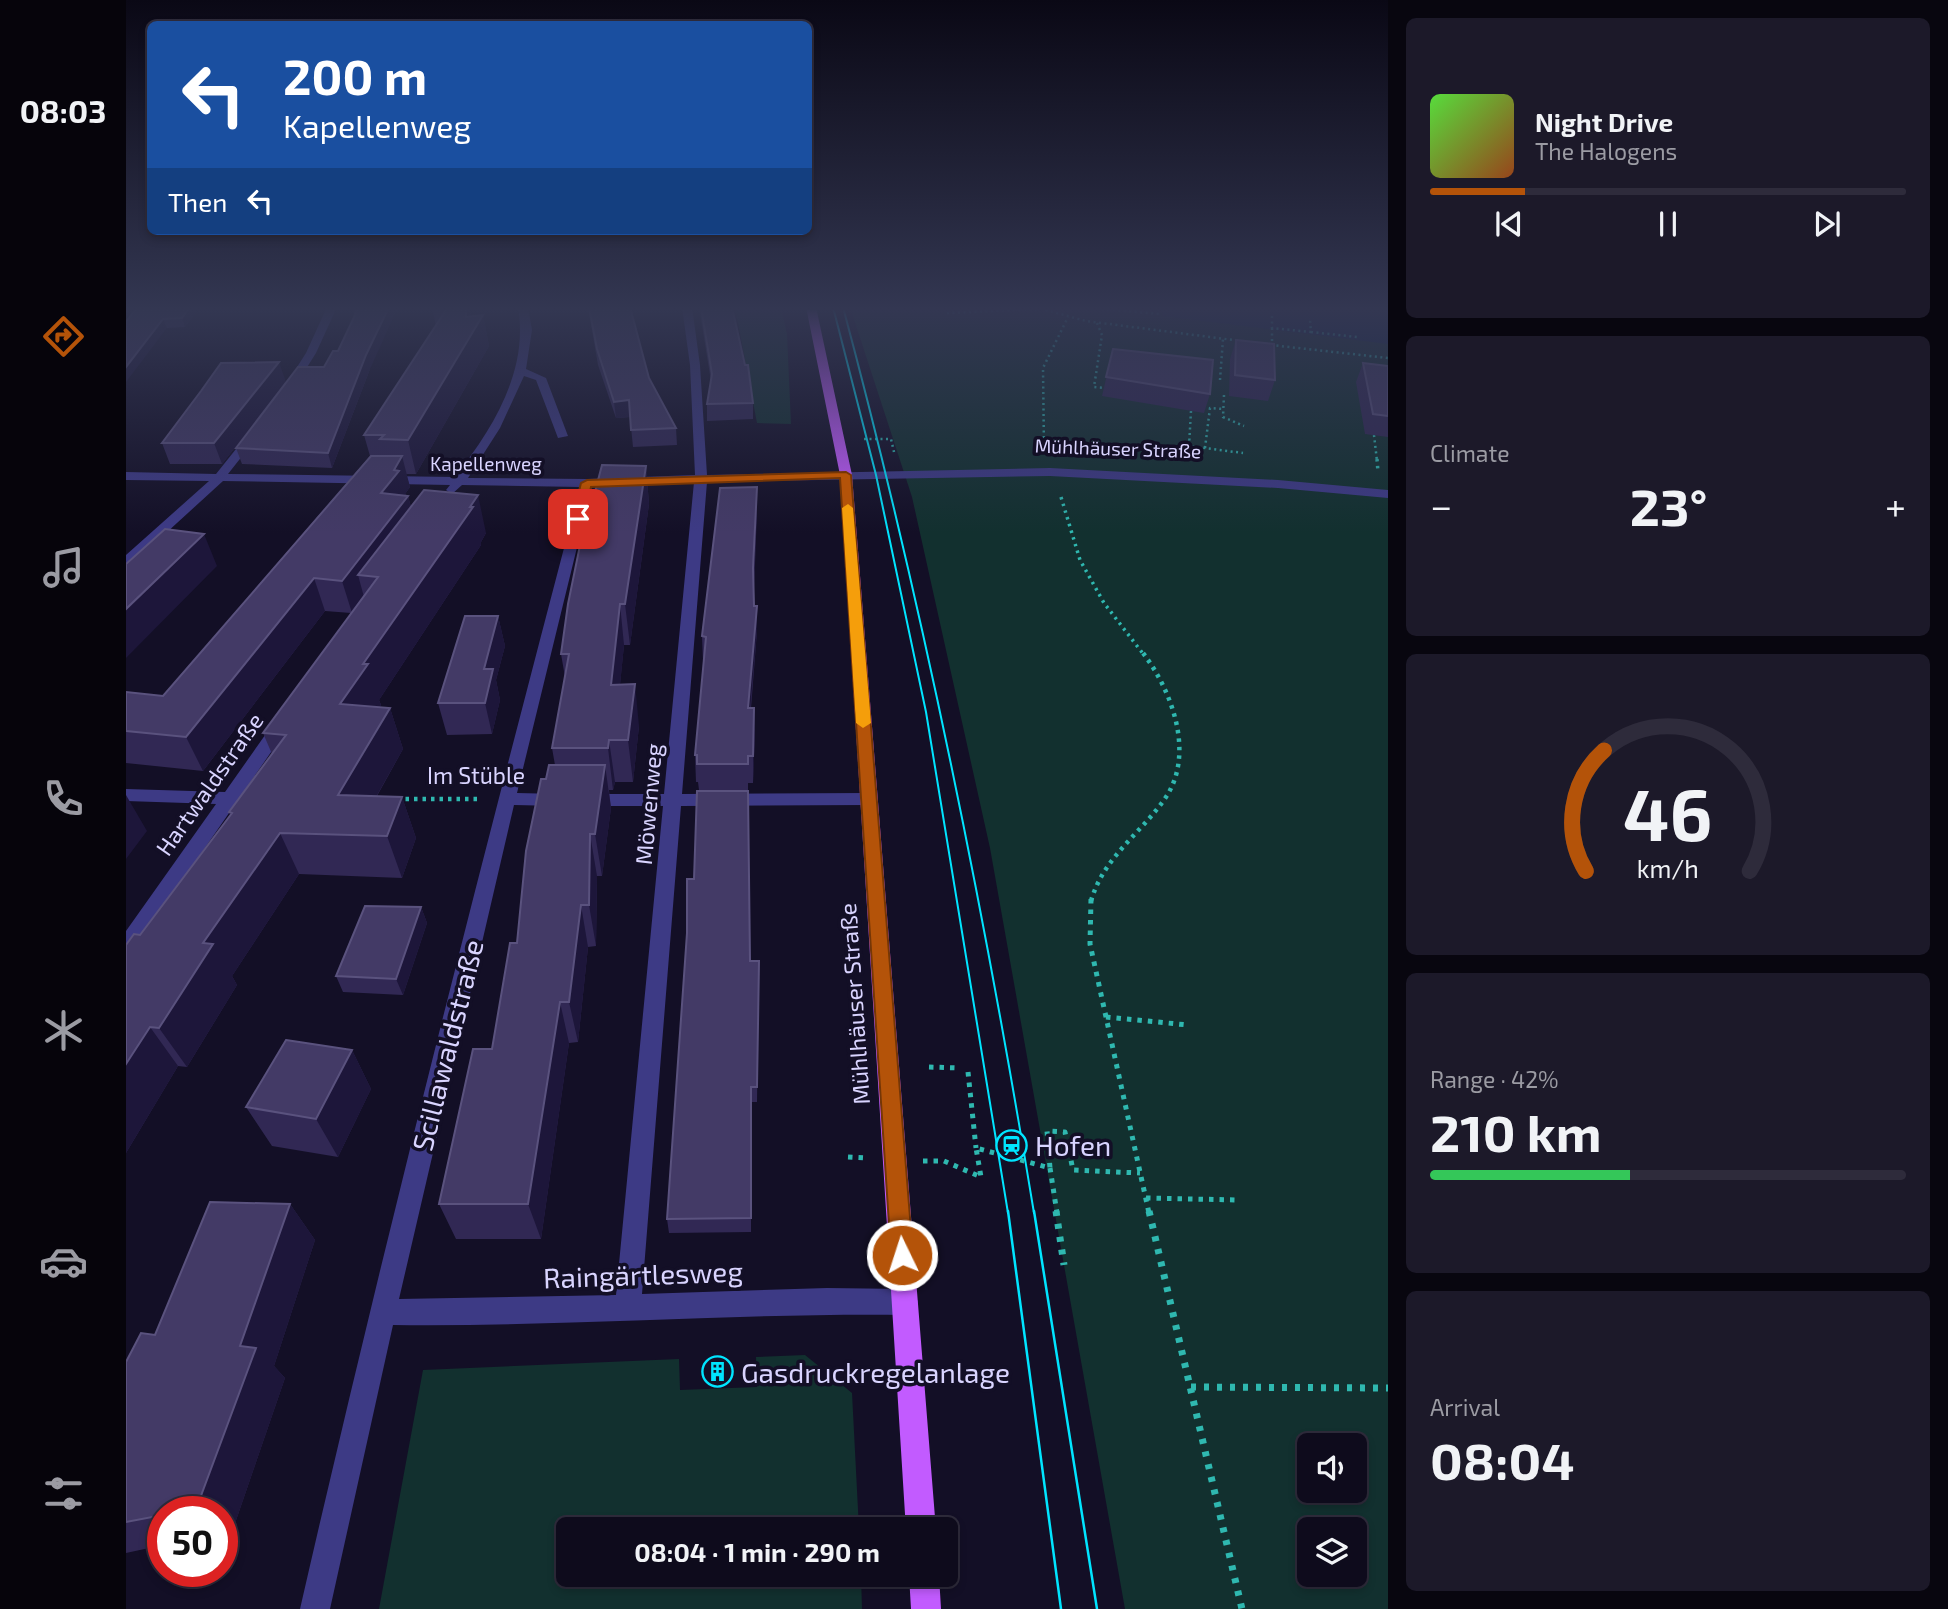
<!DOCTYPE html>
<meta charset="utf-8">
<style>
:root{--surface:#0e0b1c;--page:#1c1929;--text:#f1f3f6;--muted:#9b9ba3;--line:#2e2b3b;--accent:#b45309}
body{margin:0;font-family:"Exo 2",sans-serif;background:var(--page);color:var(--text);height:100vh;display:flex;flex-direction:column;font-size:26px;white-space:nowrap}
*{box-sizing:border-box;margin:0}
p{font-size:23px;color:var(--muted)}
.icon{flex:none;width:38px;height:38px;fill:none;stroke:currentColor;stroke-width:2;stroke-linecap:round;stroke-linejoin:round}
.map{position:relative;flex:1;overflow:hidden}
.details{display:flex;flex-direction:column;gap:18px;padding:18px;background:#08060f;width:560px}
.details>*{flex:none}
.top-card{position:absolute;left:21px;top:21px;width:665px;height:214px;border-radius:10px;box-shadow:0 4px 10px #0003,0 0 0 2px var(--line);background:#1a4fa0;color:#fff;overflow:hidden}
.fabs{position:absolute;left:1171px;top:1433px;display:grid;gap:14px}
.fabs a{display:grid;place-items:center;width:70px;height:70px;border-radius:10px;background:var(--surface);box-shadow:0 4px 10px #0003,0 0 0 2px var(--line);font-size:35px}
.speed{position:absolute;left:21px;top:1496px;display:flex;gap:14px;font-size:35px;font-weight:700;text-align:center}
.speed>*{display:grid;place-content:center;width:91px;height:91px;border-radius:50%;background:var(--surface);box-shadow:0 4px 10px #0003,0 0 0 2px var(--line);line-height:1}
.speed .limit{border:10px solid #d22;background:#fff;color:#111}
.pin{position:absolute;display:grid;place-items:center;width:60px;height:60px;color:#fff;margin:-30px;border-radius:14px;box-shadow:0 4px 10px #0006}
.me{position:absolute;width:77px;margin:-38px;rotate:356deg;stroke-linejoin:round;filter:drop-shadow(0 0 5px #0008)}
.turn{display:flex;align-items:center;gap:24px;height:147px;padding:0 21px;font-size:32px}
.turn .icon{width:91px;height:91px;stroke-width:2.5}
.turn b{display:block;font-size:49px;line-height:60px}
.then{display:flex;align-items:center;height:66px;padding:0 21px;background:#0003;gap:14px;font-size:26px}
.big{font-size:52px;font-weight:700;line-height:1.1}
.details .tile{flex:1;display:flex;flex-direction:column;justify-content:center;gap:10px;min-width:0;padding:0 24px;border-radius:10px;background:var(--page)}
.details .dial{align-items:center;gap:0}
.dial svg{height:182px;overflow:visible;fill:none;stroke:var(--line);stroke-width:7;stroke-linecap:round;text-anchor:middle}
.dial text{fill:var(--text);stroke:none}
.song{display:flex;align-items:center;gap:21px}
.cover{width:84px;height:84px;border-radius:10px;background:linear-gradient(135deg,hsl(110 70% 55%),hsl(20 70% 35%))}
.played{height:7px;border-radius:4px;background:linear-gradient(90deg,var(--accent) 20%,var(--line) 20%)}
.keys{display:flex;justify-content:space-around;direction:ltr}
.heat{display:flex;justify-content:space-between;align-items:center;font-size:38px;direction:ltr}
.charge{height:10px;border-radius:5px;background:linear-gradient(90deg,#34c759 42%,var(--line) 0)}
.trip{position:absolute;left:430px;top:1517px;width:402px;height:70px;border-radius:10px;background:var(--surface);box-shadow:0 4px 10px #0003,0 0 0 2px var(--line);font-weight:700;line-height:70px;text-align:center}
main{display:flex;flex:1;min-height:0}
.dock{display:flex;flex-direction:column;width:126px;justify-content:space-around;align-items:center;background:#06040b;color:var(--muted)}
.dock .icon{width:49px;height:49px}
.dock .on{color:var(--accent)}
.dock b{font-size:32px;color:var(--text)}
.map>svg:first-child{display:block}
.green{fill:#12302f;fill-rule:evenodd}
.water{fill:#0c2248}
.lines{fill:none;stroke-linecap:round;stroke-linejoin:round}
.path-far4{stroke:#2fb8b0;stroke-width:2.5;stroke-dasharray:2 3.5;stroke-linecap:butt}
.path-far3{stroke:#2fb8b0;stroke-width:3.5;stroke-dasharray:2.5 4.5;stroke-linecap:butt}
.path-far2{stroke:#2fb8b0;stroke-width:4.5;stroke-dasharray:3.5 5;stroke-linecap:butt}
.path-far1{stroke:#2fb8b0;stroke-width:5;stroke-dasharray:4.5 6;stroke-linecap:butt}
.path{stroke:#2fb8b0;stroke-width:7;stroke-dasharray:5 8;stroke-linecap:butt}
.minor{fill:#3d3a85;fill-rule:evenodd}
.major{fill:#c25bff;fill-rule:evenodd}
.tram-far1{stroke:#00e5ff;stroke-width:2}
.tram{stroke:#00e5ff;stroke-width:2.5}
.wall{fill:#312854}
.shaded-wall{fill:#1d163a}
.building{fill:#433a66;stroke:#5a527e;stroke-width:2}
.route{fill:#b45309;stroke:#753606;stroke-width:2}
.slow{fill:#f59e0b}
.labels{text-anchor:middle;dominant-baseline:central;stroke-width:7;stroke-linejoin:round;paint-order:stroke}
.far-street-label{font-size:19px;fill:#d9d4ff;stroke:#130f26}
.street-label{font-size:23px;fill:#d9d4ff;stroke:#130f26}
.near-street-label{font-size:28px;fill:#d9d4ff;stroke:#130f26}
.near-poi-label{font-size:28px;fill:#d9d4ff;stroke:#130f26;text-anchor:start}
</style>
<main>
<nav class="dock">
<b>08:03</b>
<svg class="icon on" aria-label="directions" viewBox="0 0 24 24"><path d="M12 3l9 9-9 9-9-9zM9 14v-3h6M13 9l2 2-2 2"/></svg>
<svg class="icon" aria-label="music" viewBox="0 0 24 24"><path d="M9 18V5l10-2v13"/><circle cx="6" cy="18" r="3"/><circle cx="16" cy="16" r="3"/></svg>
<svg class="icon" aria-label="phone" viewBox="0 0 24 24"><path d="M5 4h4l2 5-3 2q2 4 5 5l2-3 5 2v4C11 20 4 13 5 4z"/></svg>
<svg class="icon" aria-label="climate" viewBox="0 0 24 24"><path d="M12 3v18M4 7l16 10M4 17L20 7"/></svg>
<svg class="icon" aria-label="car" viewBox="0 0 24 24"><path d="M5 17H2v-5l4-1 3-4h7l3 4 3 1v5h-3M9 17h6M6 11h13"/><circle cx="7" cy="17" r="2"/><circle cx="17" cy="17" r="2"/></svg>
<svg class="icon" aria-label="filters" viewBox="0 0 24 24"><path d="M4 7h16M4 17h16"/><circle cx="9" cy="7" r="2"/><circle cx="15" cy="17" r="2"/></svg>
</nav>
<div class="map">
<svg width="1262" height="1609" viewBox="0 0 1262 1609">
<rect width="100%" height="100%" fill="#130f26"/>
<path class="green" d="M 609,307 L 655,307 L 661,334 L 665,424 L 631,423 Z
M 724,307 L 1262,307 L 1262,1609 L 999,1609 L 864,848 L 786,497 ZM 1183,1446 L 1228,1446 L 1228,1491 L 1183,1491 ZM 1183,1530 L 1228,1530 L 1228,1575 L 1183,1575 Z
M 679,1355 L 726,1393 L 733,1529 L 443,1530 L 443,1575 L 735,1575 L 736,1609 L 253,1609 L 297,1370 L 553,1359 L 554,1390 L 631,1387 L 630,1357 Z"/>
<path class="water" d="M 1026,307 L 1262,307 L 1262,344 L 1037,316 L 1035,311 Z"/>
<g class="lines">
<path class="path-far4" d="M 909,307 L 960,321 L 1115,341
M 921,309 L 953,307 L 1035,314
M 821,313 L 912,309
M 1146,316 L 1146,328 L 1185,332 L 1184,320
M 971,323 L 976,335 L 968,387 L 978,388
M 1146,328 L 1146,344
M 1185,332 L 1231,337
M 1145,345 L 1262,358
M 1094,380 L 1097,339
M 1098,395 L 1097,417 L 1118,426
M 1065,411 L 1063,446 L 1117,453
M 1248,435 L 1251,461
M 738,439 L 765,439 L 768,452
M 1079,448 L 1084,408 L 1097,409
M 918,449 L 917,368 L 942,317"/>
<path class="path-far3" d="M 1251,459 L 1252,472
M 935,497 L 954,560 L 978,603 L 1018,655"/>
<path class="path-far2" d="M 271,799 L 353,799
M 965,901 C 978,856 1015,834 1040,797 C 1069,753 1046,691 1017,653"/>
<path class="path-far1" d="M 965,899 L 964,944 L 1023,1213
M 980,1017 L 1062,1025
M 803,1067 L 834,1068
M 842,1072 L 850,1148
M 722,1157 L 740,1158
M 797,1161 L 818,1161 L 855,1177 L 850,1148 L 924,1168 L 921,1131 L 939,1132 L 947,1170 L 1014,1173
M 924,1168 L 931,1213
M 1020,1198 L 1113,1200"/>
<path class="path" d="M 930,1211 L 938,1265
M 1023,1211 L 1116,1609
M 1065,1387 L 1262,1388"/>
<path class="minor" d="M 201,307 L 211,307 L 190,353 L 168,388 L 160,388 L 159,386 L 180,353 Z
M 392,307 L 402,307 L 406,330 L 400,369 L 420,378 L 442,436 L 432,438 L 410,380 L 398,376 L 374,428 L 342,478 L 461,479 L 569,475 L 564,365 L 556,307 L 566,307 L 574,365 L 581,475 L 924,468 L 1152,480 L 1262,490 L 1262,498 L 1152,488 L 924,476 L 581,482 L 556,794 L 742,793 L 751,799 L 742,805 L 555,806 L 516,1294 L 701,1288 L 779,1289 L 788,1293 L 792,1302 L 788,1311 L 779,1315 C 608,1313 438,1327 267,1325 L 204,1609 L 174,1609 C 260,1233 356,860 454,487 L 336,485 L 326,494 L 320,490 L 324,485 L 97,481 L 5,565 L 0,566 L 0,555 L 83,481 L 0,480 L 0,472 L 90,474 L 122,434 L 126,433 L 132,436 L 102,474 L 329,477 C 367,428 403,371 392,307 ZM 568,482 L 538,794 L 461,794 L 452,800 L 461,806 L 537,806 L 490,1295 L 273,1299 L 388,805 L 433,806 L 442,800 L 433,794 L 391,793 L 466,486 Z
M 155,720 L 161,721 L 163,725 L 161,729 L 7,952 L 0,954 L 0,931 L 90,804 L 0,801 L 0,789 L 99,792 L 149,721 Z"/>
<path class="major" d="M 680,307 L 690,307 L 726,475 L 810,1530 L 780,1530 L 714,475 Z
M 783,1575 L 813,1575 L 815,1609 L 785,1609 Z"/>
<path class="tram-far1" d="M 707,307 L 750,475 L 800,712 L 882,1213
M 717,307 C 797,606 858,908 908,1213"/>
<path class="tram" d="M 882,1211 L 935,1609
M 908,1211 L 971,1609"/>
</g>
<path class="wall" d="M 11,307 L 74,307 L 59,327 L 41,328 Z
M 306,307 L 344,307 L 345,316 L 357,315 L 363,346 L 290,474 L 280,474 L 284,487 L 279,494 L 280,495 L 282,496 L 285,507 L 360,533 L 355,542 L 355,545 L 253,700 L 255,705 L 253,707 L 264,708 L 277,749 L 251,796 L 276,797 L 290,838 L 276,878 L 173,874 L 106,976 L 111,985 L 61,1067 L 52,1066 L 0,1153 L 0,945 L 14,935 L 104,815 L 103,812 L 146,754 L 137,733 L 225,613 L 199,611 L 77,771 L 0,763 L 0,692 L 37,696 L 244,456 L 238,435 L 310,326 Z
M 462,307 L 504,307 L 523,378 L 550,428 L 551,445 L 507,447 L 504,417 L 490,418 L 472,365 Z
M 573,307 L 606,307 L 627,403 L 627,419 L 581,421 L 581,404 L 585,381 Z
M 1110,340 L 1149,380 L 1142,401 L 1103,396 L 1104,359 Z
M 987,349 L 1084,394 L 1078,413 L 976,396 Z
M 1237,363 L 1262,366 L 1262,437 L 1239,434 L 1230,382 Z
M 244,369 L 206,468 L 116,464 L 110,448 Z
M 160,382 L 96,464 L 44,464 L 36,443 Z
M 520,466 L 523,504 L 504,645 L 498,645 L 494,684 L 513,726 L 507,782 L 489,782 L 487,790 L 483,790 L 485,808 L 476,876 L 471,876 L 470,946 L 462,947 L 452,1042 L 443,1043 L 415,1239 L 330,1239 L 313,1204 L 366,1049 L 391,943 L 420,779 L 429,765 L 426,748 L 439,677 L 435,654 L 464,511 Z
M 631,511 L 628,590 L 628,606 L 631,631 L 625,708 L 629,734 L 627,783 L 622,783 L 622,790 L 573,790 L 572,782 L 570,782 L 569,755 L 578,662 L 577,662 L 576,636 Z
M 372,616 L 379,646 L 370,680 L 374,700 L 366,734 L 321,735 L 312,703 Z
M 295,907 L 301,923 L 277,995 L 217,992 L 210,976 Z
M 624,961 L 633,961 L 631,1102 L 625,1102 L 625,1232 L 543,1233 L 541,1219 Z
M 226,1050 L 245,1089 L 212,1157 L 146,1146 L 120,1107 Z
M 164,1204 L 189,1240 L 148,1366 L 159,1378 L 106,1532 L 96,1534 L 96,1512 L 37,1512 L 37,1545 L 0,1553 L 0,1362 Z"/>
<path class="shaded-wall" d="M 64,307 L 74,307 L 59,327 L 56,318 Z
M 263,307 L 272,307 L 244,369 L 206,468 L 202,453 L 240,355 Z
M 340,307 L 344,307 L 345,334 L 357,315 L 363,346 L 290,474 L 282,440 L 340,317 Z
M 37,319 L 41,328 L 0,382 L 0,367 Z
M 153,362 L 160,382 L 96,464 L 88,443 Z
M 503,400 L 504,417 L 490,418 L 488,402 Z
M 276,456 L 284,487 L 279,494 L 280,498 L 282,496 L 290,527 L 252,577 L 232,575 L 238,597 L 226,613 L 216,581 L 255,493 Z
M 520,466 L 523,504 L 504,645 L 499,604 Z
M 631,487 L 631,511 L 627,593 L 627,568 Z
M 352,495 L 360,533 L 355,542 L 355,545 L 253,700 L 255,705 L 229,745 L 214,704 L 237,664 Z
M 78,534 L 91,566 L 0,658 L 0,609 Z
M 188,578 L 199,611 L 77,771 L 60,737 Z
M 494,604 L 498,645 L 490,726 L 485,685 Z
M 631,606 L 631,631 L 622,734 L 622,708 Z
M 372,616 L 379,646 L 370,680 L 374,700 L 366,734 L 359,703 L 358,669 Z
M 509,684 L 513,726 L 507,782 L 502,740 Z
M 264,708 L 277,749 L 228,836 L 212,795 Z
M 628,708 L 629,734 L 627,783 L 627,756 Z
M 483,740 L 489,782 L 487,790 L 482,748 Z
M 479,765 L 485,808 L 476,876 L 469,834 Z
M 0,795 L 21,831 L 0,859 Z
M 276,797 L 290,838 L 276,878 L 261,836 Z
M 154,833 L 173,874 L 106,976 L 111,985 L 61,1067 L 33,1028 L 77,943 Z
M 464,834 L 471,876 L 470,946 L 463,905 Z
M 455,905 L 462,947 L 452,1042 L 443,1002 Z
M 295,907 L 301,923 L 277,995 L 270,979 Z
M 434,1002 L 443,1043 L 415,1239 L 402,1204 Z
M 24,1027 L 52,1066 L 0,1153 L 0,1064 Z
M 226,1050 L 245,1089 L 212,1157 L 190,1119 Z
M 164,1204 L 189,1240 L 148,1366 L 159,1378 L 106,1532 L 96,1525 L 96,1512 L 75,1512 L 70,1509 L 114,1346 Z"/>
<path class="building" d="M 11,307 L 64,307 L 56,318 L 37,319 L 0,367 L 0,322 Z
M 230,307 L 263,307 L 240,355 L 202,453 L 110,448 L 172,367 L 198,367 L 207,351 L 212,351 L 229,315 Z
M 322,307 L 340,307 L 340,317 L 357,315 L 282,440 L 254,439 L 258,435 L 238,435 Z
M 463,307 L 504,307 L 523,378 L 550,428 L 505,430 L 503,400 L 488,402 L 471,349 Z
M 575,307 L 606,307 L 619,365 L 622,365 L 627,403 L 581,404 L 586,374 Z
M 1110,340 L 1148,344 L 1149,380 L 1109,375 Z
M 987,349 L 1087,360 L 1084,394 L 980,377 Z
M 153,362 L 88,443 L 36,443 L 75,391 L 95,363 Z
M 1237,363 L 1262,366 L 1262,416 L 1247,414 Z
M 245,456 L 276,456 L 268,470 L 273,471 L 255,493 L 282,496 L 216,581 L 188,578 L 60,737 L 0,731 L 0,692 L 37,696 Z
M 476,465 L 520,466 L 499,604 L 494,604 L 485,685 L 509,684 L 502,740 L 483,740 L 482,748 L 426,748 L 443,654 L 435,654 L 442,604 L 461,511 L 464,511 Z
M 631,487 L 627,568 L 628,606 L 631,606 L 622,708 L 628,708 L 627,756 L 622,756 L 622,764 L 571,764 L 571,755 L 569,755 L 580,637 L 576,636 L 594,488 Z
M 298,490 L 352,495 L 344,507 L 347,507 L 237,664 L 242,664 L 214,704 L 264,708 L 212,795 L 276,797 L 261,836 L 154,833 L 77,943 L 87,944 L 33,1028 L 24,1027 L 0,1064 L 0,945 L 8,934 L 14,935 L 106,813 L 103,812 L 160,735 L 137,733 L 252,577 L 232,575 Z
M 39,529 L 78,534 L 0,609 L 0,564 Z
M 339,616 L 372,616 L 358,669 L 367,669 L 359,703 L 312,703 Z
M 423,765 L 479,765 L 469,834 L 464,834 L 463,905 L 455,905 L 443,1002 L 434,1002 L 402,1204 L 313,1204 L 347,1049 L 366,1049 L 384,943 L 391,943 L 400,851 L 415,779 L 420,779 Z
M 571,791 L 622,791 L 624,961 L 633,961 L 631,1087 L 625,1087 L 625,1218 L 541,1219 L 561,933 L 561,879 L 568,879 Z
M 239,906 L 295,907 L 270,979 L 210,976 Z
M 160,1040 L 226,1050 L 190,1119 L 120,1107 Z
M 84,1202 L 164,1204 L 114,1346 L 130,1348 L 70,1509 L 54,1512 L 37,1512 L 37,1515 L 0,1522 L 0,1362 L 15,1333 L 29,1335 Z"/>
<linearGradient id="sky" x2="0" y2="1"><stop stop-color="#0a0815"/><stop offset="0.58" stop-color="#333752"/><stop offset="1" stop-color="#333752" stop-opacity="0"/></linearGradient>
<rect width="1262" height="533" fill="url(#sky)"/>
<path class="route" d="M 720,472 L 725,475 L 787,1255 L 784,1263 L 776,1266 L 768,1263 L 765,1255 L 714,478 L 465,487 L 458,519 L 452,523 L 446,519 L 455,483 L 461,480 Z"/>
<path class="slow" d="M 722,504 L 727,508 L 745,723 L 737,728 L 730,723 L 716,508 Z"/>
<defs>
<symbol id="station-ring" viewBox="-11 -11 22 22"><circle r="9.5" fill="#130f26" stroke="#00e5ff" stroke-width="1.5"/><path d="M-3-6H3Q5-6 5-4V2Q5 4 3 4L4.5 6H3L1.5 4h-3L-3 6H-4.5L-3 4Q-5 4-5 2V-4Q-5-6-3-6ZM-3.5-4v3h7v-3ZM-3.5 1v1.5H-2V1ZM2 1v1.5H3.5V1Z" fill="#00e5ff"/></symbol>
<symbol id="building-ring" viewBox="-11 -11 22 22"><circle r="9.5" fill="#130f26" stroke="#00e5ff" stroke-width="1.5"/><path d="M-4-6H4V6H1V3H-1V6H-4ZM-2.5-4.3h1.7v1.8h-1.7ZM.8-4.3h1.7v1.8H.8ZM-2.5-1h1.7V.8h-1.7ZM.8-1h1.7V.8H.8Z" fill="#00e5ff"/></symbol>
</defs>
<g fill-rule="evenodd">
<use href="#station-ring" x="868" y="1128" width="35" height="35"/>
<use href="#building-ring" x="574" y="1354" width="35" height="35"/>
</g>
<g class="labels">
<g class="far-street-label">
<text transform="translate(992 448) rotate(2)">Mühlhäuser Straße</text>
<text x="360" y="463">Kapellenweg</text>
</g>
<g class="street-label">
<text x="350" y="775">Im Stüble</text>
<text transform="translate(83 784) rotate(-55)">Hartwaldstraße</text>
<text transform="translate(522 804) rotate(-85)">Möwenweg</text>
<text transform="translate(728 1004) rotate(-94)">Mühlhäuser Straße</text>
</g>
<g class="near-street-label">
<text transform="translate(321 1045) rotate(-76)">Scillawaldstraße</text>
<text transform="translate(517 1274) rotate(-2)">Raingärtlesweg</text>
</g>
<g class="near-poi-label">
<text x="909" y="1145">Hofen</text>
<text x="615" y="1372">Gasdruckregelanlage</text>
</g>
</g>
</svg>
<div class="fabs">
<a><svg class="icon" aria-label="sound" viewBox="0 0 24 24"><path d="M4 9h4l5-4v14l-5-4H4zM17 9q2 3 0 6"/></svg></a>
<a><svg class="icon" aria-label="layers" viewBox="0 0 24 24"><path d="M12 4l9 5-9 5-9-5zM3 14l9 5 9-5"/></svg></a>
</div>
<div class="speed"><div class="limit">50</div></div>
<div class="pin" style="left:452px;top:519px;background:#d93025"><svg class="icon" aria-label="arrive" viewBox="0 0 24 24"><path d="M6 21V4h12l-3 4 3 4H6"/></svg></div>
<svg class="me" style="left:776px;top:1255px" viewBox="-20 -20 40 40"><circle r="17" fill="#b45309" stroke="#fff" stroke-width="3"/><path d="M0-11L8 9 0 5-8 9z" fill="#fff"/></svg>
<div class="trip">08:04 · 1 min · 290 m</div>
<div class="top-card">
<div class="turn"><svg class="icon" aria-label="left" viewBox="0 0 24 24"><path d="M17 20v-9H6M10 6l-5 5 5 5"/></svg><div><b>200 m</b>Kapellenweg</div></div>
<div class="then">Then<svg class="icon" aria-label="left" viewBox="0 0 24 24"><path d="M17 20v-9H6M10 6l-5 5 5 5"/></svg></div>
</div>
</div>
<section class="details">
<div class="tile">
<div class="song"><i class="cover"></i><div><b>Night Drive</b><p>The Halogens</p></div></div>
<div class="played"></div>
<div class="keys"><svg class="icon" aria-label="previous" viewBox="0 0 24 24"><path d="M18 5L8 12l10 7zM5 5v14"/></svg><svg class="icon" aria-label="pause" viewBox="0 0 24 24"><path d="M8 5v14M16 5v14"/></svg><svg class="icon" aria-label="next" viewBox="0 0 24 24"><path d="M6 5l10 7-10 7zM19 5v14"/></svg></div>
</div>
<div class="tile"><p>Climate</p>
<div class="heat"><a>−</a><b class="big">23°</b><a>+</a></div>
</div>
<div class="tile dial"><svg viewBox="0 0 100 80">
<path d="M14 69A42 42 0 1 1 86 69"/>
<path d="M14 69A42 42 0 0 1 22 16" stroke="#b45309"/>
<text x="50" y="56" font-size="32" font-weight="700">46</text>
<text x="50" y="72" font-size="11">km/h</text>
</svg></div>
<div class="tile"><p>Range · 42%</p><b class="big">210 km</b><div class="charge"></div></div>
<div class="tile"><p>Arrival</p><b class="big">08:04</b></div>
</section>
</main>
